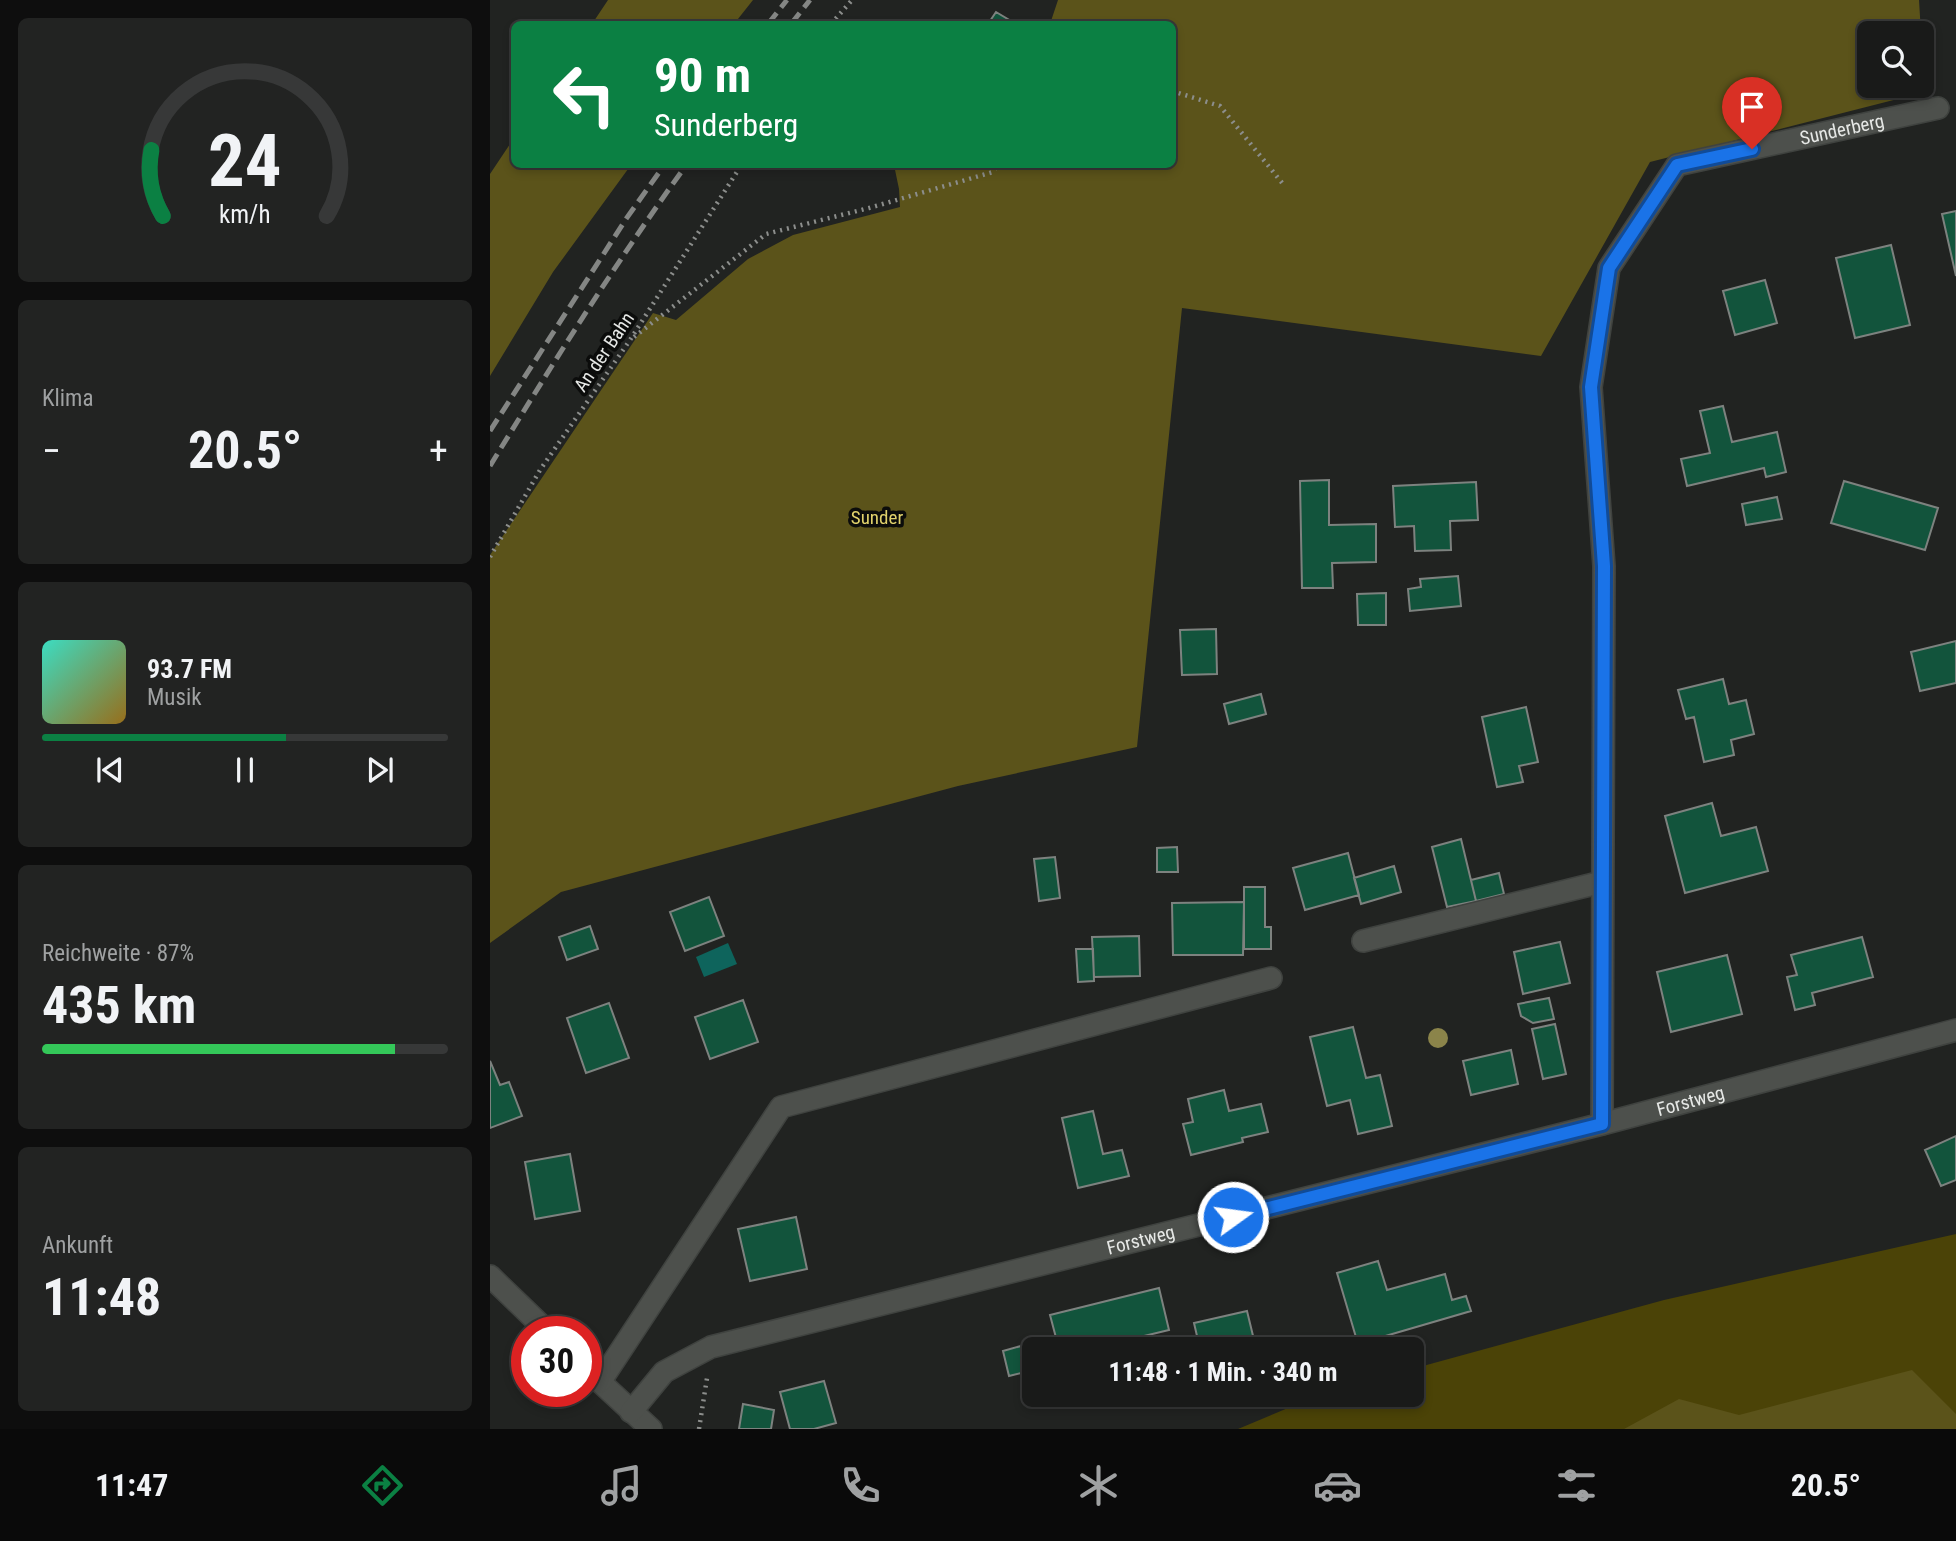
<!DOCTYPE html>
<html lang="de">
<meta charset="utf-8">
<style>
:root{--surface:#191a19;--page:#222322;--text:#f1f3f6;--muted:#9fa1a2;--line:#373838;--accent:#0b8043}
body{margin:0;font-family:"Roboto Condensed",sans-serif;background:var(--page);color:var(--text);height:100vh;display:flex;flex-direction:column;font-size:26px;white-space:nowrap}
*{box-sizing:border-box;margin:0}
p{font-size:23px;color:var(--muted)}
.icon{flex:none;width:38px;height:38px;fill:none;stroke:currentColor;stroke-width:2;stroke-linecap:round;stroke-linejoin:round}
.map{position:relative;flex:1;overflow:hidden}
.details{display:flex;flex-direction:column;gap:18px;padding:18px;background:#0e0e0e;width:490px}
.details>*{flex:none}
.hud{position:absolute;left:21px;top:21px;width:665px;height:147px;border-radius:10px;box-shadow:0 4px 10px #0003,0 0 0 2px var(--line);background:#0b8043;color:#fff;overflow:hidden}
.controls{position:absolute;left:1367px;top:21px;display:grid;gap:14px}
.controls a{display:grid;place-items:center;width:77px;height:77px;border-radius:10px;background:var(--surface);box-shadow:0 4px 10px #0003,0 0 0 2px var(--line);font-size:35px}
.speed{position:absolute;left:21px;top:1316px;display:flex;gap:14px;font-size:35px;font-weight:700;text-align:center}
.speed>*{display:grid;place-content:center;width:91px;height:91px;border-radius:50%;background:var(--surface);box-shadow:0 4px 10px #0003,0 0 0 2px var(--line);line-height:1}
.speed .limit{border:10px solid #d22;background:#fff;color:#111}
.pin{position:absolute;display:grid;place-items:center;width:60px;height:60px;color:#fff;margin:-72px -30px;border-radius:50% 50% 50% 0;rotate:-45deg;box-shadow:0 0 7px #0007}
.pin .icon{rotate:45deg}
.me{position:absolute;width:77px;margin:-38px;rotate:76deg;stroke-linejoin:round;filter:drop-shadow(0 0 5px #0008)}
.turn{display:flex;align-items:center;gap:24px;height:147px;padding:0 28px;font-size:32px}
.turn .icon{width:91px;height:91px;stroke-width:2.5}
.turn b{display:block;font-size:49px;line-height:60px}
.big{font-size:52px;font-weight:700;line-height:1.1}
.details .card{flex:1;display:flex;flex-direction:column;justify-content:center;gap:10px;min-width:0;padding:0 24px;border-radius:10px;background:var(--page)}
.details .dial{align-items:center;gap:0}
.dial svg{height:182px;overflow:visible;fill:none;stroke:var(--line);stroke-width:7;stroke-linecap:round;text-anchor:middle}
.dial text{fill:var(--text);stroke:none}
.song{display:flex;align-items:center;gap:21px}
.cover{width:84px;height:84px;border-radius:10px;background:linear-gradient(135deg,hsl(170 70% 55%),hsl(40 70% 35%))}
.played{height:7px;border-radius:4px;background:linear-gradient(90deg,var(--accent) 60%,var(--line) 60%)}
.keys{display:flex;justify-content:space-around;direction:ltr}
.heat{display:flex;justify-content:space-between;align-items:center;font-size:38px;direction:ltr}
.charge{height:10px;border-radius:5px;background:linear-gradient(90deg,#34c759 87%,var(--line) 0)}
.trip{position:absolute;left:532px;top:1337px;width:402px;height:70px;border-radius:10px;background:var(--surface);box-shadow:0 4px 10px #0003,0 0 0 2px var(--line);font-weight:700;line-height:70px;text-align:center}
.dock{display:flex;height:112px;justify-content:space-around;align-items:center;background:#0a0a0a;color:var(--muted)}
.dock .icon{width:49px;height:49px}
.dock .active{color:var(--accent)}
.dock b{font-size:32px;color:var(--text)}
main{display:flex;flex:1;min-height:0}
.map>svg:first-child{display:block}
.green{fill:#4b4307}
.forest{fill:#5b531a}
.water{fill:#0e645c}
.building{fill:#12543c;stroke:#7d827f;stroke-width:2}
.lines{fill:none;stroke-linecap:round;stroke-linejoin:round}
.minor-casing{stroke:#3f423f;stroke-width:24}
.path{stroke:#8c8e8c;stroke-width:4.5;stroke-dasharray:2 5;stroke-linecap:butt}
.minor{stroke:#4d504c;stroke-width:21}
.rail{stroke:#848684;stroke-width:5;stroke-dasharray:14 7;stroke-linecap:butt}
.tree{fill:#8b844a}
.route-casing{stroke:#114b97;stroke-width:18}
.route{stroke:#1a73e8;stroke-width:12}
.labels{text-anchor:middle;dominant-baseline:central;stroke-width:7;stroke-linejoin:round;paint-order:stroke}
.street-label{font-size:19px;fill:#e6e8e6;stroke:#0b0c0b}
.park-label{font-size:19px;fill:#e2d36c;stroke:#0b0c0b}
</style>
<main>
<section class="details">
<div class="card dial"><svg viewBox="0 0 100 80">
<path d="M14 69A42 42 0 1 1 86 69"/>
<path d="M14 69A42 42 0 0 1 9 40" stroke="#0b8043"/>
<text x="50" y="56" font-size="32" font-weight="700">24</text>
<text x="50" y="72" font-size="11">km/h</text>
</svg></div>
<div class="card"><p>Klima</p>
<div class="heat"><a>−</a><b class="big">20.5°</b><a>+</a></div>
</div>
<div class="card">
<div class="song"><i class="cover"></i><div><b>93.7 FM</b><p>Musik</p></div></div>
<div class="played"></div>
<div class="keys"><svg class="icon" aria-label="previous" viewBox="0 0 24 24"><path d="M18 5L8 12l10 7zM5 5v14"/></svg><svg class="icon" aria-label="pause" viewBox="0 0 24 24"><path d="M8 5v14M16 5v14"/></svg><svg class="icon" aria-label="next" viewBox="0 0 24 24"><path d="M6 5l10 7-10 7zM19 5v14"/></svg></div>
</div>
<div class="card"><p>Reichweite · 87%</p><b class="big">435 km</b><div class="charge"></div></div>
<div class="card"><p>Ankunft</p><b class="big">11:48</b></div>
</section>
<div class="map">
<svg width="1466" height="1429" viewBox="0 0 1466 1429">
<rect width="100%" height="100%" fill="#212321"/>
<path class="green" d="M 1466,1234 L 1466,1429 L 748,1429 L 829,1395 L 922,1395 L 922,1369 L 1174,1300 Z"/>
<path class="forest" d="M 118,0 L 263,0 L 244,24 L 102,24 Z
M 568,0 L 1429,0 L 1431,33 L 1379,33 L 1379,86 L 1432,86 L 1432,44 L 1435,92 L 1160,162 L 1051,356 L 692,308 L 647,747 L 468,786 L 71,892 L 0,943 L 0,555 L 163,313 L 186,320 L 258,259 L 303,235 L 410,207 L 409,189 L 404,165 L 682,164 L 682,24 L 560,24 Z
M 24,138 L 24,164 L 141,165 L 63,272 L 0,376 L 0,174 Z
M 1422,1370 L 1466,1414 L 1466,1429 L 1134,1429 L 1189,1399 L 1249,1415 Z"/>
<path class="water" d="M 238,943 L 247,964 L 214,977 L 206,957 Z"/>
<path class="building" d="M 506,12 L 526,24 L 498,24 Z
M 1466,211 L 1466,276 L 1452,214 Z
M 1401,245 L 1420,325 L 1365,338 L 1346,258 Z
M 1275,280 L 1287,323 L 1245,335 L 1233,291 Z
M 1233,406 L 1242,442 L 1287,432 L 1296,472 L 1276,477 L 1274,468 L 1197,486 L 1191,459 L 1220,453 L 1210,411 Z
M 839,480 L 839,525 L 886,524 L 886,562 L 842,563 L 843,588 L 812,588 L 810,481 Z
M 1354,481 L 1448,508 L 1435,550 L 1341,523 Z
M 986,482 L 988,520 L 960,521 L 961,550 L 925,551 L 924,526 L 905,527 L 903,486 Z
M 1287,497 L 1292,519 L 1256,525 L 1252,504 Z
M 968,576 L 971,606 L 920,611 L 918,589 L 931,587 L 930,579 Z
M 896,593 L 896,625 L 868,625 L 867,594 Z
M 726,629 L 727,674 L 692,675 L 690,630 Z
M 1466,641 L 1466,683 L 1430,691 L 1421,652 Z
M 1233,679 L 1239,704 L 1256,700 L 1264,734 L 1241,740 L 1244,755 L 1214,762 L 1204,717 L 1196,719 L 1188,690 Z
M 771,694 L 776,714 L 739,724 L 734,704 Z
M 1036,707 L 1048,762 L 1029,766 L 1033,782 L 1007,787 L 992,717 Z
M 1222,803 L 1231,836 L 1266,827 L 1278,871 L 1195,893 L 1175,816 Z
M 971,839 L 986,901 L 957,907 L 942,847 Z
M 687,847 L 688,872 L 667,872 L 667,848 Z
M 858,853 L 869,895 L 815,910 L 803,868 Z
M 565,857 L 570,898 L 549,901 L 544,859 Z
M 904,866 L 911,892 L 871,904 L 864,878 Z
M 1009,873 L 1014,894 L 986,901 L 981,880 Z
M 754,887 L 775,887 L 775,927 L 781,927 L 781,949 L 754,949 Z
M 219,897 L 234,936 L 195,951 L 180,912 Z
M 754,902 L 753,955 L 683,955 L 682,903 Z
M 100,926 L 108,949 L 77,960 L 69,937 Z
M 649,936 L 650,976 L 604,977 L 602,937 Z
M 1372,937 L 1383,977 L 1322,993 L 1325,1005 L 1305,1010 L 1297,977 L 1307,975 L 1301,955 Z
M 1070,942 L 1080,983 L 1033,994 L 1024,952 Z
M 586,949 L 603,949 L 604,981 L 588,982 Z
M 1237,955 L 1252,1014 L 1181,1032 L 1167,972 Z
M 1059,998 L 1064,1019 L 1043,1023 L 1031,1016 L 1028,1004 Z
M 253,1000 L 268,1042 L 220,1059 L 205,1017 Z
M 119,1003 L 139,1058 L 96,1073 L 77,1018 Z
M 1065,1024 L 1076,1074 L 1053,1079 L 1042,1029 Z
M 863,1027 L 876,1078 L 890,1075 L 902,1126 L 868,1134 L 860,1100 L 837,1106 L 820,1037 Z
M 1021,1050 L 1028,1084 L 981,1095 L 973,1061 Z
M 0,1061 L 10,1085 L 19,1082 L 32,1116 L 0,1128 Z
M 734,1090 L 739,1111 L 771,1104 L 778,1132 L 752,1138 L 753,1142 L 701,1155 L 693,1124 L 703,1122 L 698,1099 Z
M 603,1111 L 613,1154 L 632,1150 L 639,1176 L 588,1188 L 572,1118 Z
M 1466,1136 L 1466,1180 L 1451,1186 L 1435,1150 Z
M 80,1154 L 90,1211 L 45,1219 L 35,1162 Z
M 306,1217 L 317,1269 L 260,1281 L 248,1229 Z
M 888,1261 L 897,1290 L 955,1274 L 962,1300 L 976,1296 L 981,1311 L 868,1344 L 847,1273 Z
M 669,1288 L 679,1330 L 600,1349 L 569,1349 L 560,1315 Z
M 757,1311 L 765,1344 L 792,1338 L 794,1349 L 710,1349 L 704,1323 Z
M 538,1344 L 544,1370 L 519,1376 L 513,1351 Z
M 334,1381 L 346,1423 L 324,1429 L 300,1429 L 290,1392 Z
M 253,1404 L 284,1410 L 281,1429 L 249,1429 Z"/>
<g class="lines">
<defs>
<g id="minor">
<path d="M 873,941 L 1112,882"/>
<path id="s1" d="M 1112,1124 L 1114,566 L 1101,387 L 1119,268 L 1187,165 L 1448,108"/>
<path d="M 0,1276 L 58,1332"/>
<path d="M 96,1369 L 161,1429"/>
<path d="M 110,1382 L 291,1107 L 781,978"/>
<path id="s2" d="M 141,1412 L 174,1372 L 221,1347 L 1112,1124 L 1466,1030"/>
</g>
</defs>
<use href="#minor" class="minor-casing"/>
<path class="path" d="M 341,24 L 362,0
M 682,91 L 730,106 L 793,184
M 144,337 L 276,234 L 379,208 L 503,172 L 508,164
M 0,557 L 50,470 L 140,340 L 252,164
M 209,1429 L 217,1378"/>
<use href="#minor" class="minor"/>
<path class="rail" d="M 278,24 L 297,0
M 301,24 L 320,0
M 0,431 L 136,219 L 175,164
M 0,466 C 63,363 126,262 197,164"/>
</g>
<circle class="tree" cx="948" cy="1038" r="10"/>
<g class="lines">
<defs>
<path id="route" d="M 743,1217 L 1112,1124 L 1114,566 L 1101,387 L 1119,268 L 1187,165 L 1262,149"/>
</defs>
<use href="#route" class="route-casing"/>
<use href="#route" class="route"/>
</g>
<g class="labels">
<g class="street-label">
<text stroke="none"><textPath href="#s1" startOffset="1150">Sunderberg</textPath></text>
<text transform="translate(114 352) rotate(-56)">An der Bahn</text>
<text stroke="none"><textPath href="#s2" startOffset="1115">Forstweg</textPath></text>
<text stroke="none"><textPath href="#s2" startOffset="548">Forstweg</textPath></text>
</g>
<g class="park-label">
<text x="387" y="517">Sunder</text>
</g>
</g>
</svg>
<div class="controls">
<a><svg class="icon" aria-label="search" viewBox="0 0 24 24"><circle cx="10" cy="10" r="6"/><path d="M15 15l6 6"/></svg></a>
</div>
<div class="speed"><div class="limit">30</div></div>
<div class="pin" style="left:1262px;top:149px;background:#d93025"><svg class="icon" aria-label="arrive" viewBox="0 0 24 24"><path d="M6 21V4h12l-3 4 3 4H6"/></svg></div>
<svg class="me" style="left:743px;top:1217px" viewBox="-20 -20 40 40"><circle r="17" fill="#1a73e8" stroke="#fff" stroke-width="3"/><path d="M0-11L8 9 0 5-8 9z" fill="#fff"/></svg>
<div class="trip">11:48 · 1 Min. · 340 m</div>
<div class="hud">
<div class="turn"><svg class="icon" aria-label="left" viewBox="0 0 24 24"><path d="M17 20v-9H6M10 6l-5 5 5 5"/></svg><div><b>90 m</b>Sunderberg</div></div>
</div>
</div>
</main>
<nav class="dock">
<b>11:47</b>
<svg class="icon active" aria-label="directions" viewBox="0 0 24 24"><path d="M12 3l9 9-9 9-9-9zM9 14v-3h6M13 9l2 2-2 2"/></svg>
<svg class="icon" aria-label="music" viewBox="0 0 24 24"><path d="M9 18V5l10-2v13"/><circle cx="6" cy="18" r="3"/><circle cx="16" cy="16" r="3"/></svg>
<svg class="icon" aria-label="phone" viewBox="0 0 24 24"><path d="M5 4h4l2 5-3 2q2 4 5 5l2-3 5 2v4C11 20 4 13 5 4z"/></svg>
<svg class="icon" aria-label="climate" viewBox="0 0 24 24"><path d="M12 3v18M4 7l16 10M4 17L20 7"/></svg>
<svg class="icon" aria-label="car" viewBox="0 0 24 24"><path d="M5 17H2v-5l4-1 3-4h7l3 4 3 1v5h-3M9 17h6M6 11h13"/><circle cx="7" cy="17" r="2"/><circle cx="17" cy="17" r="2"/></svg>
<svg class="icon" aria-label="filters" viewBox="0 0 24 24"><path d="M4 7h16M4 17h16"/><circle cx="9" cy="7" r="2"/><circle cx="15" cy="17" r="2"/></svg>
<b>20.5°</b>
</nav>
